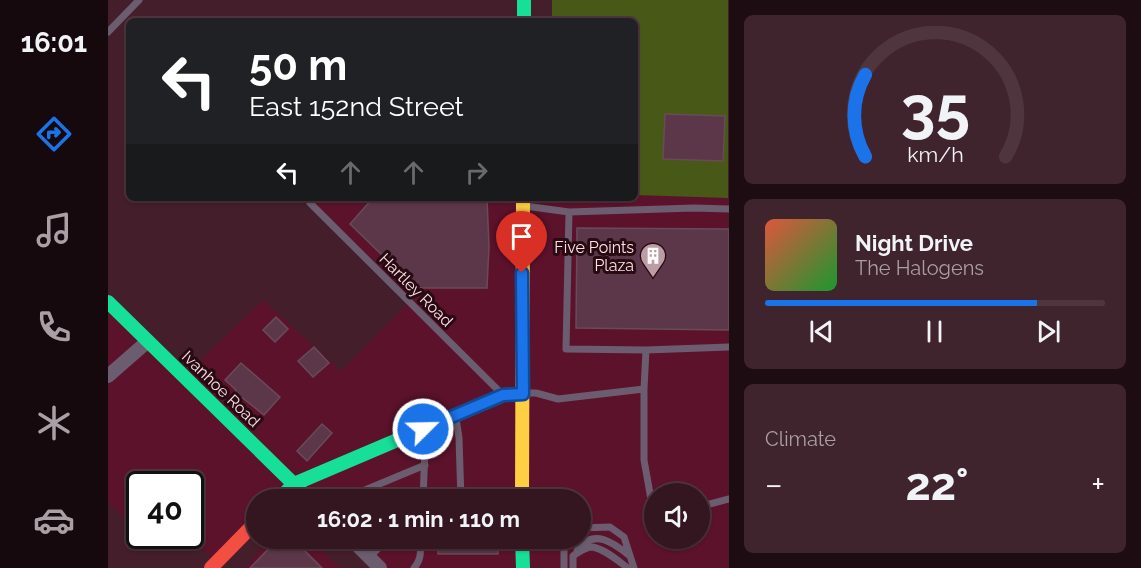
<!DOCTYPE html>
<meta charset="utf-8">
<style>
:root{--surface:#341620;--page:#3f232d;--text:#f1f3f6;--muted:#a99fa5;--line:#4e353e;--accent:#1a73e8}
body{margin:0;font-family:Raleway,sans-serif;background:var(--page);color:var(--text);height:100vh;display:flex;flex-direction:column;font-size:22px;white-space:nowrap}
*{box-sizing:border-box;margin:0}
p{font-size:20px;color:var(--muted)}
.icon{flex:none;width:33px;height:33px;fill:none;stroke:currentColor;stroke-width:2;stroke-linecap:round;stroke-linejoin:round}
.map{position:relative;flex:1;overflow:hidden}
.details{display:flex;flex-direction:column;gap:15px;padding:15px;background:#1d0c12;width:412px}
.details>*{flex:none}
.guide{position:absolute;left:18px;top:18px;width:512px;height:183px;border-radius:9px;box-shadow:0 2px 4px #0004,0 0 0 2px var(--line);background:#202124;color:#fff;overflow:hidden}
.controls{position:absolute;left:536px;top:483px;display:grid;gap:12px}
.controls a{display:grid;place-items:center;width:66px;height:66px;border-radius:50%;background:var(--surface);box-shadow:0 2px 4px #0004,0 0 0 2px var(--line);font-size:30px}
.speed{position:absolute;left:18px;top:471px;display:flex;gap:12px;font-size:30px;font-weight:700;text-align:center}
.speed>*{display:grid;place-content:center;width:78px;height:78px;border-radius:50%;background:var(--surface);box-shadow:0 2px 4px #0004,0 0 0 2px var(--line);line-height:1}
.speed .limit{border:3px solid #111;border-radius:9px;background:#fff;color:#111}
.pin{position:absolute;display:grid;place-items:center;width:51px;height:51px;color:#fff;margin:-62px -26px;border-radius:50% 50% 50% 0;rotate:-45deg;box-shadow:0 0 6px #0007}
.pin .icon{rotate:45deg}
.me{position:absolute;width:66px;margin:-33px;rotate:67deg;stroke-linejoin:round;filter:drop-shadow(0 0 4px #0008)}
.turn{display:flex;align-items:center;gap:21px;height:126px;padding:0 24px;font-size:27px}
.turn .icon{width:78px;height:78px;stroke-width:2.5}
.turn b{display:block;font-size:42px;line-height:51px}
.lanes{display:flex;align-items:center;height:57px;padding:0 24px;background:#0003;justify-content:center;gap:30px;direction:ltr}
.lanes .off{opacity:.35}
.big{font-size:45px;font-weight:700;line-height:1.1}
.details .card{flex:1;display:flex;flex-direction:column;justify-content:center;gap:9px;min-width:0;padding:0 21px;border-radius:9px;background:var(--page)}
.details .dial{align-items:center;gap:0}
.dial svg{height:156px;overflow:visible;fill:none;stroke:var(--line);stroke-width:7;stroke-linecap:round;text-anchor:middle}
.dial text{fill:var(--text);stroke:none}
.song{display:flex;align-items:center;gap:18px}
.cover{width:72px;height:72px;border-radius:9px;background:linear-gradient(135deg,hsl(10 70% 55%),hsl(130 70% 35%))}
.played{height:6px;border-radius:3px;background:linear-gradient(90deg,var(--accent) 80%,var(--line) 80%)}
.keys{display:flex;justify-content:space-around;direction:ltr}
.heat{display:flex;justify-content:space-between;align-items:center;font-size:33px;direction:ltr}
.trip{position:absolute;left:138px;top:489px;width:345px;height:60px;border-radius:30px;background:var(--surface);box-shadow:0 2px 4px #0004,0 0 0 2px var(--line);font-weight:700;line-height:60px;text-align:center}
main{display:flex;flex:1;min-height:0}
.dock{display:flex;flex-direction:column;width:108px;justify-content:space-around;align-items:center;background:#15090d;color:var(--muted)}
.dock .icon{width:42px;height:42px}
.dock .active{color:var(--accent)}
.dock b{font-size:27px;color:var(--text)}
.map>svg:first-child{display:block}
.built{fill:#5c122b;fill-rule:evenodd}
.green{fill:#485917}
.building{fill:#5c3749;stroke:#694b58;stroke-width:1.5}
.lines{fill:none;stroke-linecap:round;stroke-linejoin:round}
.lane{stroke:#6b5d6f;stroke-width:7}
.street{stroke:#6b5d6f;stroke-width:14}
.fast{stroke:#16e098;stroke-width:14}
.slow{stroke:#ffcf43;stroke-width:14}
.jam{stroke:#f24e42;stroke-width:14}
.route-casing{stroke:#114b97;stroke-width:15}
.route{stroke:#1a73e8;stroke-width:10}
.labels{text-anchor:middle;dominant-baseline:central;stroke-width:6;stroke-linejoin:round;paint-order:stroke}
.poi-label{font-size:16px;fill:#fde1e6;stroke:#280a12;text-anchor:end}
.street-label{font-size:16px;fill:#fde1e6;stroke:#280a12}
</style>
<main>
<nav class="dock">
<b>16:01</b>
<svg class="icon active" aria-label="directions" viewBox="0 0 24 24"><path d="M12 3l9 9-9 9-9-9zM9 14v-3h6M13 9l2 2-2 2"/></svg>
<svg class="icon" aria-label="music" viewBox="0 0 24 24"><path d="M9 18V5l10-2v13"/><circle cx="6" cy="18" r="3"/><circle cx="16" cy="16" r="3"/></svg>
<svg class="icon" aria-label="phone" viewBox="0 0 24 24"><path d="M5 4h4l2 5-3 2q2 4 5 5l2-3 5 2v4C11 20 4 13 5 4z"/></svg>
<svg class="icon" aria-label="climate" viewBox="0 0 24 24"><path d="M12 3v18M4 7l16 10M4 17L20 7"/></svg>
<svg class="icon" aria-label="car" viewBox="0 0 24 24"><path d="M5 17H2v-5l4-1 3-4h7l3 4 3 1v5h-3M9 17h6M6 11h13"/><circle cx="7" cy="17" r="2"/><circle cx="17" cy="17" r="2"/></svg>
</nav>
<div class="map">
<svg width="621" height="568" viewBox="0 0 621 568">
<rect width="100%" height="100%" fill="#451e2b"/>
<path class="built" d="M 527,195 L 620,198 L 620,568 L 272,568 L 242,539 L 472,538 L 472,500 L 202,499 L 186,484 L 170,499 L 148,500 L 148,522 L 109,562 L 80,536 L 82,536 L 82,484 L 32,484 L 31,526 L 29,529 L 0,503 L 0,302 L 76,376 L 155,300 L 233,371 L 301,302 L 202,203 L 207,198 L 526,198 ZM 546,494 L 591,494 L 591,538 L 546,538 Z
M 163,538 L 201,539 L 233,568 L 136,568 Z"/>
<path class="green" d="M 444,0 L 620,0 L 620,198 L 527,195 L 526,21 L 444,21 Z"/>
<path class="building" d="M 557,114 L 617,116 L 615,161 L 555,159 Z
M 265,198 L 379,198 L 381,246 L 379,288 L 308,288 L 242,224 Z
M 469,228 L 621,229 L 621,330 L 468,328 Z
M 168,317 L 180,329 L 167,342 L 155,330 Z
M 206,347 L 221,363 L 205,377 L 190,361 Z
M 133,363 L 172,397 L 156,415 L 127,392 L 128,390 L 117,380 Z
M 214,424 L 224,433 L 199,461 L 189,451 Z
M 171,538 L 184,538 L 214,568 L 142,568 Z
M 330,538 L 390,538 L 390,554 L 330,554 Z"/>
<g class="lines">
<path class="lane" d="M 0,32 L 31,0
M 202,203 L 393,393
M 417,206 L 461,212 L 458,349 L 538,350 L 536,389
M 461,212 L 586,208 L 621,209
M 538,350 L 621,347
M 417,393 L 428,393 L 450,399 L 536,389 L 536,460 L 546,516
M 348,418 L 351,438 L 353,500
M 233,500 L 317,465
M 315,500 L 317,447 L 316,431
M 591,507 L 621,499
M 472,528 L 502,527 L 516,537 L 526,568
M 469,551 C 485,527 506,543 522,556
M 261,557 L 282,538
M 306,568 C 314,559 313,550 311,538
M 456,568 L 456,538
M 465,568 L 465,556 C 471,552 477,547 484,547 C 497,549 510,561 520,568"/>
<path class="street" d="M 0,376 L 40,341
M 242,538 L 272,568"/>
<path class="fast" d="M 416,0 L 416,21
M 0,302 L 202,500
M 170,500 L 186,484 L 395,395 L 415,394
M 414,538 L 415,568"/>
<path class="slow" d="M 414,500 L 415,198"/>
<path class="jam" d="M 103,568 L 148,522"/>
</g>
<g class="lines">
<defs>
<path id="route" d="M 315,429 L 395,395 L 415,394 L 414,273"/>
</defs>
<use href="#route" class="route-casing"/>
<use href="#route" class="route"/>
</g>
<defs>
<symbol id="building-pin" viewBox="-11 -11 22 30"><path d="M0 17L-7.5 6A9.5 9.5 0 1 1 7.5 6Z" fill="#bd9da5" stroke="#280a12"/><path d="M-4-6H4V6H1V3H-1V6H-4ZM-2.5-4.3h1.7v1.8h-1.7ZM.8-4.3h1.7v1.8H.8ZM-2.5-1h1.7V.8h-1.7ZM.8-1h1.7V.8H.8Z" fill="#fff"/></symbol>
</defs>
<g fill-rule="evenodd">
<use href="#building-pin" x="530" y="241" width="30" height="40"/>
</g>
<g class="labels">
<g class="poi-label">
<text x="526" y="247">Five Points<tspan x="526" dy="18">Plaza</tspan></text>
</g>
<g class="street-label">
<text transform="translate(308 290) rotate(45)">Hartley Road</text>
<text transform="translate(113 389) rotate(44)">Ivanhoe Road</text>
</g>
</g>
</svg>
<div class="controls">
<a><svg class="icon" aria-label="sound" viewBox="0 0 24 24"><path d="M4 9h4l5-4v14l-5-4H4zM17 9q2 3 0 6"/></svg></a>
</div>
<div class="speed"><div class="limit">40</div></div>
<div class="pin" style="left:414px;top:273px;background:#d93025"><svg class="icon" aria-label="arrive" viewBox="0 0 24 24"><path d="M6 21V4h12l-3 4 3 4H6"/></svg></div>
<svg class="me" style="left:315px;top:429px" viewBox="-20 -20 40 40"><circle r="17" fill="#1a73e8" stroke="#fff" stroke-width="3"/><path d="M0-11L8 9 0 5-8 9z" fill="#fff"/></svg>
<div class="trip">16:02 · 1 min · 110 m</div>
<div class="guide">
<div class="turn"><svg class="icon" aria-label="left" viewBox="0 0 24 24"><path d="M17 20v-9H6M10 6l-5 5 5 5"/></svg><div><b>50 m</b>East 152nd Street</div></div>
<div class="lanes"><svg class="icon" aria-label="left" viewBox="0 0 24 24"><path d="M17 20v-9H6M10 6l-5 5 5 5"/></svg><svg class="icon off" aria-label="ahead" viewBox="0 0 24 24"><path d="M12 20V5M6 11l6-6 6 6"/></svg><svg class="icon off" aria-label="ahead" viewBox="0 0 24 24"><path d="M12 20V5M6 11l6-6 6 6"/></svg><svg class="icon off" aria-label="right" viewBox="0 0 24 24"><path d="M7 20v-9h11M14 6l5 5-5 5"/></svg></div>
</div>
</div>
<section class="details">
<div class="card dial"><svg viewBox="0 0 100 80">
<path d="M14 69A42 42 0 1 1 86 69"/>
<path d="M14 69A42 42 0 0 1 14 27" stroke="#1a73e8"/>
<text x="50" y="56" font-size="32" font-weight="700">35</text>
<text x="50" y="72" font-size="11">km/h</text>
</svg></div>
<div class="card">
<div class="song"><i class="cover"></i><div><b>Night Drive</b><p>The Halogens</p></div></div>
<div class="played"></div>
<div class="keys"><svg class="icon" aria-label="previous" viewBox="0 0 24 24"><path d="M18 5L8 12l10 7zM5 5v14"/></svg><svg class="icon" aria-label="pause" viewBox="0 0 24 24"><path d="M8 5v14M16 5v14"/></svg><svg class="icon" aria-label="next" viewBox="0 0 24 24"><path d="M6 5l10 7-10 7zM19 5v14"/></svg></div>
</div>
<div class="card"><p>Climate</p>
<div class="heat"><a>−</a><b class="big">22°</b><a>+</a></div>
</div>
</section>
</main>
